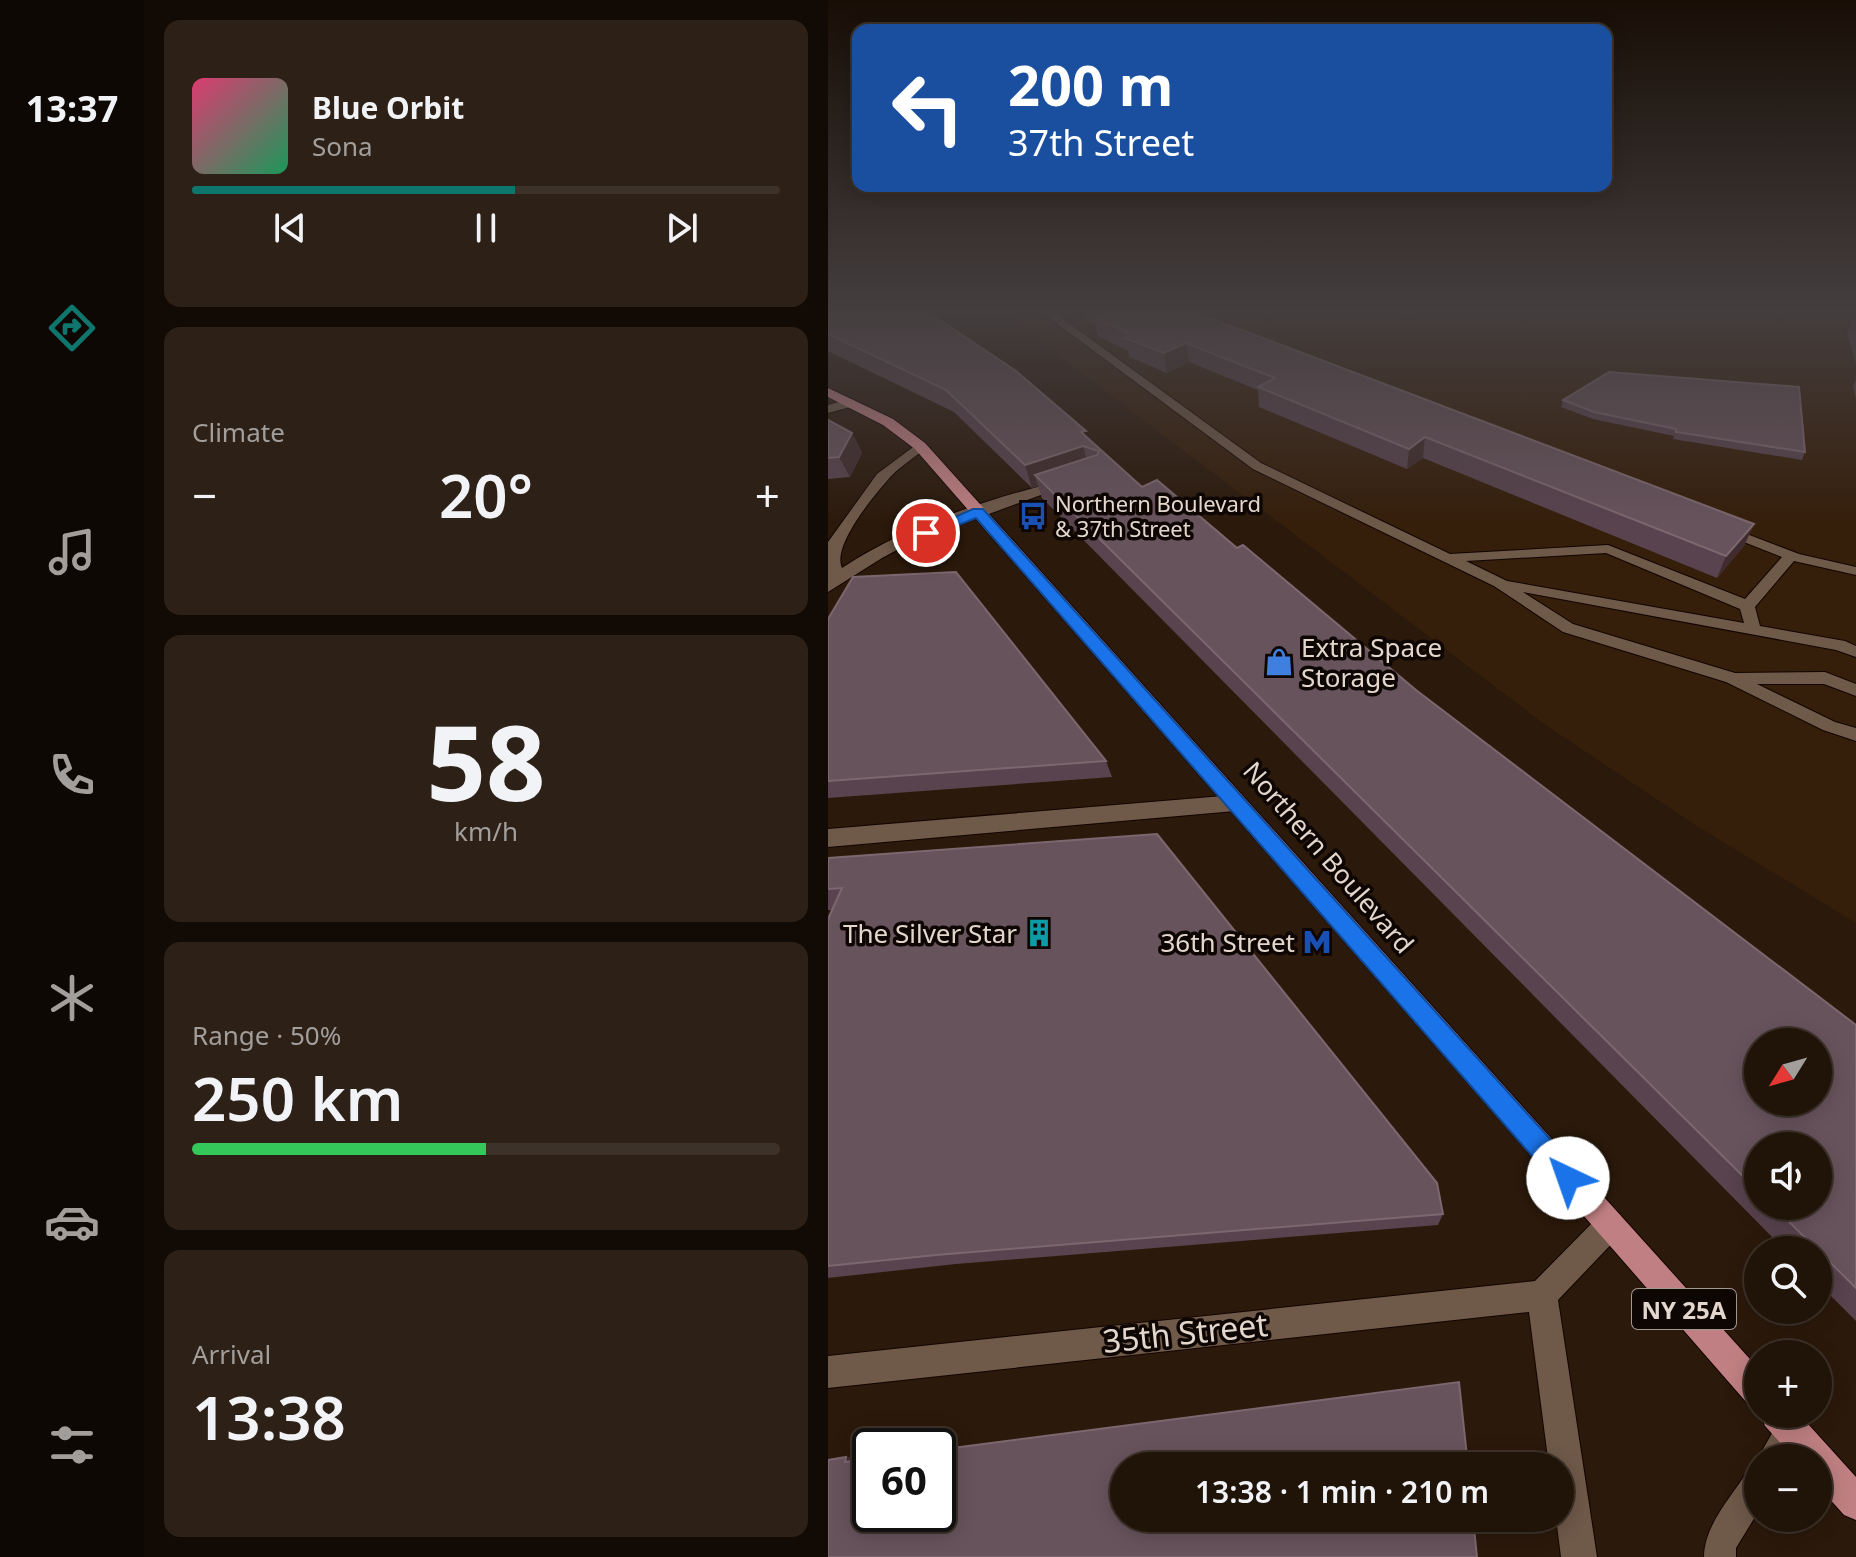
<!DOCTYPE html>
<meta charset="utf-8">
<style>
:root{--surface:#201308;--page:#2d2016;--text:#f1f3f6;--muted:#a29e9c;--line:#3d3229;--accent:#0f766e}
body{margin:0;font-family:"Noto Sans",sans-serif;background:var(--page);color:var(--text);height:100vh;display:flex;flex-direction:column;font-size:30px;white-space:nowrap}
*{box-sizing:border-box;margin:0}
p{font-size:26px;color:var(--muted)}
.icon{flex:none;width:44px;height:44px;fill:none;stroke:currentColor;stroke-width:2;stroke-linecap:round;stroke-linejoin:round}
.map{position:relative;flex:1;overflow:hidden}
.panel{display:flex;flex-direction:column;gap:20px;padding:20px;background:#120a04;width:684px}
.panel>*{flex:none}
.guide{position:absolute;left:24px;top:24px;width:760px;height:168px;border-radius:16px;box-shadow:0 4px 20px #0003,0 0 0 2px var(--line);background:#1a4fa0;color:#fff;overflow:hidden}
.needle{width:52px;rotate:233deg}
.tools{position:absolute;left:916px;top:1028px;display:grid;gap:16px}
.tools a{display:grid;place-items:center;width:88px;height:88px;border-radius:50%;background:var(--surface);box-shadow:0 4px 20px #0003,0 0 0 2px var(--line);font-size:40px}
.speed{position:absolute;left:24px;top:1428px;display:flex;gap:16px;font-size:40px;font-weight:700;text-align:center}
.speed>*{display:grid;place-content:center;width:104px;height:104px;border-radius:50%;background:var(--surface);box-shadow:0 4px 20px #0003,0 0 0 2px var(--line);line-height:1}
.speed .limit{border:4px solid #111;border-radius:12px;background:#fff;color:#111}
.pin{position:absolute;display:grid;place-items:center;width:68px;height:68px;color:#fff;margin:-34px;border:4px solid #fff;border-radius:50%;box-shadow:0 2px 8px #0007}
.me{position:absolute;width:88px;margin:-44px;rotate:318deg;stroke-linejoin:round;filter:drop-shadow(0 0 6px #0008)}
.turn{display:flex;align-items:center;gap:28px;height:168px;padding:0 24px;font-size:36px}
.turn .icon{width:104px;height:104px;stroke-width:2.5}
.turn b{display:block;font-size:56px;line-height:68px}
.big{font-size:60px;font-weight:600;line-height:1.1}
.panel .card{flex:1;display:flex;flex-direction:column;justify-content:center;gap:12px;min-width:0;padding:0 28px;border-radius:16px;background:var(--page)}
.panel .dial{align-items:center;gap:0}
.dial b{font-size:104px;line-height:1}
.song{display:flex;align-items:center;gap:24px}
.cover{width:96px;height:96px;border-radius:12px;background:linear-gradient(135deg,hsl(340 70% 55%),hsl(150 70% 35%))}
.played{height:8px;border-radius:4px;background:linear-gradient(90deg,var(--accent) 55%,var(--line) 55%)}
.keys{display:flex;justify-content:space-around;direction:ltr}
.heat{display:flex;justify-content:space-between;align-items:center;font-size:44px;direction:ltr}
.charge{height:12px;border-radius:6px;background:linear-gradient(90deg,#34c759 50%,var(--line) 0)}
.trip{position:absolute;left:282px;top:1452px;width:464px;height:80px;border-radius:40px;background:var(--surface);box-shadow:0 4px 20px #0003,0 0 0 2px var(--line);font-weight:600;line-height:80px;text-align:center}
main{display:flex;flex:1;min-height:0}
.tabs{display:flex;flex-direction:column;width:144px;justify-content:space-around;align-items:center;background:#0d0803;color:var(--muted)}
.tabs .icon{width:56px;height:56px}
.tabs .on{color:var(--accent)}
.tabs b{font-size:36px;color:var(--text)}
.map>svg:first-child{display:block}
.built{fill:#351e0a}
.lines{fill:none;stroke-linecap:round;stroke-linejoin:round}
.service-casing{stroke:#130400;stroke-width:2}
.minor-casing{stroke:#130400;stroke-width:2}
.primary-casing{stroke:#130400;stroke-width:2}
.service{fill:#6f5949;fill-rule:evenodd}
.minor{fill:#6f5949;fill-rule:evenodd}
.primary{fill:#c08083;fill-rule:evenodd}
.wall{fill:#58434e;fill-rule:evenodd}
.shaded-wall{fill:#402c2e}
.building{fill:#67535c;stroke:#7b676e;stroke-width:2;fill-rule:evenodd}
.route{fill:#1a73e8;stroke:#114b97;stroke-width:2}
.labels{text-anchor:middle;dominant-baseline:central;stroke-width:7;stroke-linejoin:round;paint-order:stroke}
.far-poi-label{font-size:22px;fill:#e3d6cc;stroke:#0e0603;text-anchor:start}
.shield{fill:#0e0603;stroke:#a39890;stroke-width:2}
.shield-label{font-size:24px;font-weight:bold;fill:#e3d6cc}
.poi-label{font-size:26px;fill:#e3d6cc;stroke:#0e0603;text-anchor:end}
.street-label{font-size:26px;fill:#e3d6cc;stroke:#0e0603}
.near-street-label{font-size:32px;fill:#e3d6cc;stroke:#0e0603}
</style>
<main>
<nav class="tabs">
<b>13:37</b>
<svg class="icon on" aria-label="directions" viewBox="0 0 24 24"><path d="M12 3l9 9-9 9-9-9zM9 14v-3h6M13 9l2 2-2 2"/></svg>
<svg class="icon" aria-label="music" viewBox="0 0 24 24"><path d="M9 18V5l10-2v13"/><circle cx="6" cy="18" r="3"/><circle cx="16" cy="16" r="3"/></svg>
<svg class="icon" aria-label="phone" viewBox="0 0 24 24"><path d="M5 4h4l2 5-3 2q2 4 5 5l2-3 5 2v4C11 20 4 13 5 4z"/></svg>
<svg class="icon" aria-label="climate" viewBox="0 0 24 24"><path d="M12 3v18M4 7l16 10M4 17L20 7"/></svg>
<svg class="icon" aria-label="car" viewBox="0 0 24 24"><path d="M5 17H2v-5l4-1 3-4h7l3 4 3 1v5h-3M9 17h6M6 11h13"/><circle cx="7" cy="17" r="2"/><circle cx="17" cy="17" r="2"/></svg>
<svg class="icon" aria-label="filters" viewBox="0 0 24 24"><path d="M4 7h16M4 17h16"/><circle cx="9" cy="7" r="2"/><circle cx="15" cy="17" r="2"/></svg>
</nav>
<section class="panel">
<div class="card">
<div class="song"><i class="cover"></i><div><b>Blue Orbit</b><p>Sona</p></div></div>
<div class="played"></div>
<div class="keys"><svg class="icon" aria-label="previous" viewBox="0 0 24 24"><path d="M18 5L8 12l10 7zM5 5v14"/></svg><svg class="icon" aria-label="pause" viewBox="0 0 24 24"><path d="M8 5v14M16 5v14"/></svg><svg class="icon" aria-label="next" viewBox="0 0 24 24"><path d="M6 5l10 7-10 7zM19 5v14"/></svg></div>
</div>
<div class="card"><p>Climate</p>
<div class="heat"><a>−</a><b class="big">20°</b><a>+</a></div>
</div>
<div class="card dial"><b>58</b><p>km/h</p></div>
<div class="card"><p>Range · 50%</p><b class="big">250 km</b><div class="charge"></div></div>
<div class="card"><p>Arrival</p><b class="big">13:38</b></div>
</section>
<div class="map">
<svg width="1028" height="1557" viewBox="0 0 1028 1557">
<rect width="100%" height="100%" fill="#2b190b"/>
<path class="built" d="M 168,308 L 1028,308 L 1028,923 L 867,825 L 716,724 Z"/>
<g class="lines">
<defs>
<path id="service" d="M 208,308 L 220,308 L 433,463 L 622,554 L 780,545 L 917,599 L 954,557 L 893,533 L 893,527 L 898,526 L 971,554 L 1028,567 L 1028,575 L 966,561 L 927,607 L 932,626 L 1017,641 L 1028,646 L 1028,657 L 1008,650 L 695,592 L 745,624 L 907,673 L 997,672 L 1028,684 L 1028,696 L 996,684 L 929,684 L 1007,722 L 1028,728 L 1028,741 L 995,730 L 898,682 L 735,632 L 666,586 L 425,469 ZM 778,553 L 912,609 L 916,623 L 679,581 L 638,561 Z
M 577,308 L 587,308 L 581,315 L 576,312 Z
M 963,1415 L 974,1419 L 978,1430 L 962,1458 L 930,1458 L 952,1419 Z
M 930,1468 L 930,1512 L 908,1548 L 908,1557 L 876,1557 C 876,1526 903,1497 919,1472 Z"/>
<path id="minor" d="M 22,399 L 26,400 L 26,406 L 0,413 L 0,405 Z
M 92,442 L 99,446 L 97,449 C 84,459 68,469 58,482 C 43,499 4,547 14,568 C 79,525 160,499 236,480 L 243,484 L 84,542 L 54,558 L 0,592 L 0,542 L 49,474 Z
M 407,795 L 414,797 L 417,803 L 414,809 L 407,811 L 0,847 L 0,829 Z
M 782,1211 L 792,1215 L 796,1225 L 792,1235 L 730,1300 L 769,1557 L 733,1557 L 728,1518 L 732,1518 L 732,1466 L 721,1466 L 701,1312 L 0,1388 L 0,1356 L 707,1281 L 772,1215 Z"/>
<path id="primary" d="M 0,388 L 65,419 L 97,443 L 930,1368 L 930,1408 L 919,1403 L 87,449 L 55,425 L 0,397 Z
M 933,1414 L 971,1414 L 1028,1477 L 1028,1520 L 1016,1515 L 990,1486 L 990,1458 L 966,1458 L 937,1426 Z"/>
</defs>
<use href="#service" class="service-casing"/>
<use href="#minor" class="minor-casing"/>
<use href="#primary" class="primary-casing"/>
<use href="#service" class="service"/>
<use href="#minor" class="minor"/>
<use href="#primary" class="primary"/>
</g>
<path class="wall" d="M 0,308 L 260,438 L 314,487 L 409,548 L 588,690 L 1028,1025 L 1028,1321 L 990,1283 L 990,1250 L 957,1250 L 214,498 L 210,486 L 204,488 L 126,412 L 0,351 ZM 930,1146 L 990,1206 L 930,1206 Z
M 253,308 L 356,308 L 926,524 L 916,546 L 889,578 L 595,458 L 579,469 L 431,407 L 430,390 L 361,362 L 339,373 L 301,357 L 300,351 L 270,336 L 267,324 L 256,319 Z
M 1027,316 L 1028,316 L 1028,364 L 1019,333 Z
M 1028,380 L 1028,399 L 1025,386 Z
M 735,400 L 977,452 L 974,460 L 845,439 L 846,436 L 765,419 L 733,407 Z
M 0,420 L 24,433 L 34,453 L 22,477 L 0,479 Z
M 0,619 L 278,761 L 284,777 L 0,798 Z
M 0,858 L 615,1214 L 610,1225 L 128,1264 L 0,1278 L 0,919 L 4,910 L 0,910 Z"/>
<path class="shaded-wall" d="M 358,343 L 361,362 L 339,373 L 336,353 Z
M 24,433 L 34,453 L 22,477 L 11,457 Z
M 597,437 L 595,458 L 579,469 L 581,449 Z
M 255,446 L 261,469 L 207,475 L 210,486 L 204,488 L 197,465 Z
M 926,524 L 916,546 L 889,578 L 898,556 Z
M 42,1456 L 42,1460 L 17,1462 L 18,1457 Z"/>
<path class="building" d="M 0,308 L 94,308 L 188,371 L 258,431 L 253,432 L 314,487 L 329,480 L 409,548 L 415,545 L 588,690 L 1028,1025 L 1028,1288 L 945,1206 L 990,1206 L 990,1146 L 930,1146 L 930,1191 L 207,475 L 269,455 L 271,451 L 255,446 L 197,465 L 118,390 L 0,334 ZM 930,1042 L 990,1042 L 990,1102 L 930,1102 Z
M 271,308 L 356,308 L 926,524 L 898,556 L 597,437 L 581,449 L 430,387 L 447,378 L 358,343 L 336,353 L 297,338 L 304,335 L 265,317 L 279,311 Z
M 781,372 L 971,387 L 977,452 L 848,432 L 848,429 L 766,412 L 735,400 Z
M 0,420 L 24,433 L 11,457 L 0,458 Z
M 128,572 L 278,761 L 0,781 L 0,619 L 25,577 Z
M 329,834 L 609,1183 L 615,1214 L 108,1255 L 0,1266 L 0,919 L 14,888 L 0,889 L 0,858 Z
M 631,1382 L 640,1466 L 296,1466 L 296,1518 L 645,1518 L 649,1557 L 0,1557 L 0,1460 L 18,1457 L 17,1462 L 42,1458 L 42,1514 L 110,1514 L 110,1450 Z"/>
<linearGradient id="sky" x2="0" y2="1"><stop stop-color="#180e06"/><stop offset="0.59" stop-color="#443e3f"/><stop offset="1" stop-color="#443e3f" stop-opacity="0"/></linearGradient>
<rect width="1028" height="526" fill="url(#sky)"/>
<path class="route" d="M 145,509 L 155,509 L 749,1169 L 753,1178 L 749,1187 L 740,1191 L 731,1187 L 148,518 L 103,536 L 91,533 Z"/>
<defs>
<symbol id="bus-bare" viewBox="-9 -9 18 18"><path d="M-5-6H5V4H4V6H2V4H-2V6H-4V4H-5ZM-3.5-4V0h7V-4ZM-3.5 1.2v1.5H-2V1.2ZM2 1.2v1.5H3.5V1.2Z" fill="#1a4fb4" stroke="#0e0603" stroke-width="2.5" paint-order="stroke"/></symbol>
<symbol id="shop-bare" viewBox="-9 -9 18 18"><path d="M-5-2.5h2.3a2.7 3.5 0 0 1 5.4 0H5L5.5 6h-11ZM-1.5-2.5h3a1.5 2.3 0 0 0-3 0Z" fill="#3f7fe0" stroke="#0e0603" stroke-width="2.5" paint-order="stroke"/></symbol>
<symbol id="building-bare" viewBox="-9 -9 18 18"><path d="M-4-6H4V6H1V3H-1V6H-4ZM-2.5-4.3h1.7v1.8h-1.7ZM.8-4.3h1.7v1.8H.8ZM-2.5-1h1.7V.8h-1.7ZM.8-1h1.7V.8H.8Z" fill="#0f9aa8" stroke="#0e0603" stroke-width="2.5" paint-order="stroke"/></symbol>
<symbol id="metro-bare" viewBox="-9 -9 18 18"><path d="M-5.5 5V-5H-3L0 0L3-5H5.5V5H3V-.5L0 4L-3-.5V5Z" fill="#1a4fb4" stroke="#0e0603" stroke-width="2.5" paint-order="stroke"/></symbol>
</defs>
<g fill-rule="evenodd">
<use href="#bus-bare" x="185" y="496" width="40" height="40"/>
<use href="#shop-bare" x="431" y="642" width="40" height="40"/>
<use href="#building-bare" x="191" y="913" width="40" height="40"/>
<use href="#metro-bare" x="469" y="922" width="40" height="40"/>
</g>
<g class="labels">
<g class="far-poi-label">
<text x="227" y="503">Northern Boulevard<tspan x="227" dy="25">&amp; 37th Street</tspan></text>
</g>
<rect class="shield" x="804" y="1289" width="104" height="40" rx="6"/>
<g class="shield-label">
<text x="856" y="1309">NY 25A</text>
</g>
<g class="poi-label">
<text x="473" y="647" text-anchor="start">Extra Space<tspan x="473" dy="30">Storage</tspan></text>
<text x="189" y="933">The Silver Star</text>
<text x="467" y="942">36th Street</text>
</g>
<g class="street-label">
<text transform="translate(501 857) rotate(49)">Northern Boulevard</text>
</g>
<g class="near-street-label">
<text transform="translate(357 1332) rotate(-6)">35th Street</text>
</g>
</g>
</svg>
<div class="tools">
<a><svg class="needle" viewBox="-14 -14 28 28"><path d="M0-13l5 13h-10z" fill="#e53935"/><path d="M0 13l5-13h-10z" fill="#a29e9c"/></svg></a>
<a><svg class="icon" aria-label="sound" viewBox="0 0 24 24"><path d="M4 9h4l5-4v14l-5-4H4zM17 9q2 3 0 6"/></svg></a>
<a><svg class="icon" aria-label="search" viewBox="0 0 24 24"><circle cx="10" cy="10" r="6"/><path d="M15 15l6 6"/></svg></a>
<a>+</a>
<a>−</a>
</div>
<div class="speed"><div class="limit">60</div></div>
<div class="pin" style="left:98px;top:533px;background:#d93025"><svg class="icon" aria-label="arrive" viewBox="0 0 24 24"><path d="M6 21V4h12l-3 4 3 4H6"/></svg></div>
<svg class="me" style="left:740px;top:1178px" viewBox="-20 -20 40 40"><circle r="19" fill="#fff"/><path d="M0-13L10 11 0 6-10 11z" fill="#1a73e8"/></svg>
<div class="trip">13:38 · 1 min · 210 m</div>
<div class="guide">
<div class="turn"><svg class="icon" aria-label="left" viewBox="0 0 24 24"><path d="M17 20v-9H6M10 6l-5 5 5 5"/></svg><div><b>200 m</b>37th Street</div></div>
</div>
</div>
</main>
